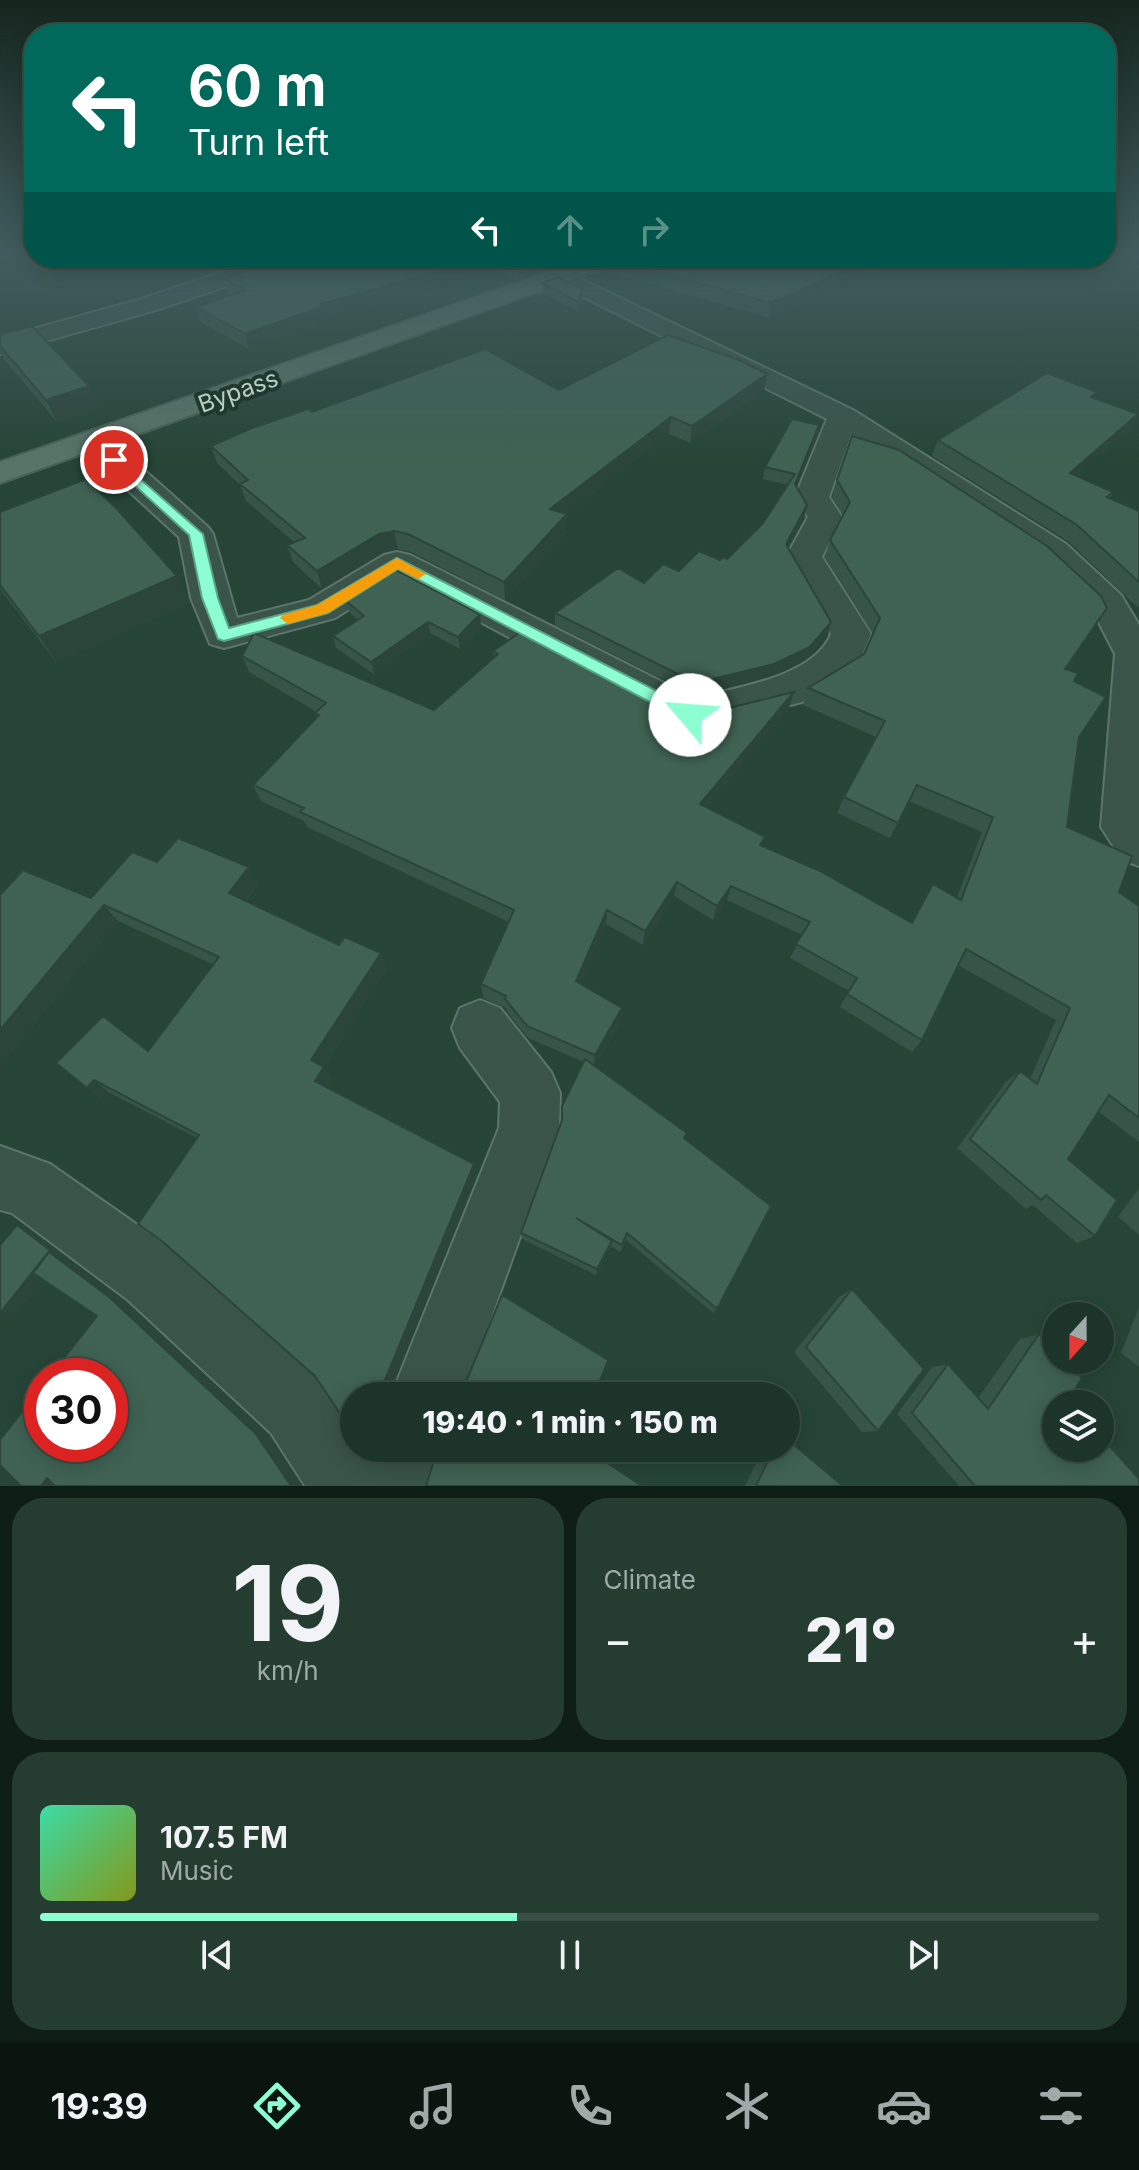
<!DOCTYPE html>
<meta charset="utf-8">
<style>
:root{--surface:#1c3429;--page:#253c31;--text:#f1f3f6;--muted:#a0aaa8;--line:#3a4f46;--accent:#8cfed1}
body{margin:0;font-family:Inter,sans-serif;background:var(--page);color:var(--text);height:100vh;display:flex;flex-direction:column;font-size:30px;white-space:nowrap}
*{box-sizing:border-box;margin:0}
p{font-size:26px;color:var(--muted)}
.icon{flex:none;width:44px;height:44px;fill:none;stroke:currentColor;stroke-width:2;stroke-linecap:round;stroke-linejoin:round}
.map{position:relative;height:1486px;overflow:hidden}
.panel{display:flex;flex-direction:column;gap:12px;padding:12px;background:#0f1d17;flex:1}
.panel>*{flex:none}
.banner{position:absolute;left:24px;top:24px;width:1092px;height:244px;border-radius:32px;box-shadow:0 4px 20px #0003,0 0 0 2px var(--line);background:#00695c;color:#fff;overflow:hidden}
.needle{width:52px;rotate:201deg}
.buttons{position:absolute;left:1042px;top:1302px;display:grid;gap:16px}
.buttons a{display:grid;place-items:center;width:72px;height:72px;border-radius:50%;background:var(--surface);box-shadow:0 4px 20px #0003,0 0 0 2px var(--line);font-size:40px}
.speed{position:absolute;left:24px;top:1358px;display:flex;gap:16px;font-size:40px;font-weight:700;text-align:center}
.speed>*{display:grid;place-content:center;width:104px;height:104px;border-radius:50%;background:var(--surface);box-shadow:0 4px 20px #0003,0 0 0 2px var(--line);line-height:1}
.speed .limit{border:12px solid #d22;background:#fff;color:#111}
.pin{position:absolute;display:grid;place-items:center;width:68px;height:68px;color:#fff;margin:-34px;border:4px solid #fff;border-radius:50%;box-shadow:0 2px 8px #0007}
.me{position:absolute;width:88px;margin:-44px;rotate:297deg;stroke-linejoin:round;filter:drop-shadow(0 0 6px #0008)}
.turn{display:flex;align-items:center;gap:28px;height:168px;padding:0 32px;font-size:36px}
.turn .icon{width:104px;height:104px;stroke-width:2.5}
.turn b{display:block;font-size:56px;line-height:68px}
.lanes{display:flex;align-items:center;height:76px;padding:0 32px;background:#0003;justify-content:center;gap:40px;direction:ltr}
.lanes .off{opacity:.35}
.big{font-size:60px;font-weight:800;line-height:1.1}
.panel .card{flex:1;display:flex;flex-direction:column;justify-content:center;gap:12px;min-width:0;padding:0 28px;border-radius:32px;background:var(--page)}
.panel .dial{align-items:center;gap:0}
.dial b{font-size:104px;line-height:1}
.song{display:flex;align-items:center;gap:24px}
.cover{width:96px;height:96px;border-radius:12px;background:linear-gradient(135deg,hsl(160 70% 55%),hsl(70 70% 35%))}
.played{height:8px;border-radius:4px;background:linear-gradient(90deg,var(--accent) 45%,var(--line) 45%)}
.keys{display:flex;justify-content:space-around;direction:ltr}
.heat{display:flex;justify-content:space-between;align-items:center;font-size:44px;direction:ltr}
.panel .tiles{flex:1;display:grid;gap:12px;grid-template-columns:1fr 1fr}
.card:last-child{grid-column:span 2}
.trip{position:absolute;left:340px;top:1382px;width:460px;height:80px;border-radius:40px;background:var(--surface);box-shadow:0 4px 20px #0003,0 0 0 2px var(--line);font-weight:800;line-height:80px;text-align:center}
.tabs{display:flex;height:128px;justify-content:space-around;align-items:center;background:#0b1510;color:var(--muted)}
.tabs .icon{width:56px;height:56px}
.tabs .on{color:var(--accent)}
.tabs b{font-size:36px;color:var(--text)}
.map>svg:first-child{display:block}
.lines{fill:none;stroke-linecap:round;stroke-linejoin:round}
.street-casing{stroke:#5c746a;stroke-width:4}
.primary-casing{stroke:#476055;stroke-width:4}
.street{fill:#3a5449;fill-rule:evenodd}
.primary{fill:#587468;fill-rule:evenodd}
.wall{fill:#365447}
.shaded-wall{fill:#2c453a}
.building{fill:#3f6253;stroke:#2c453a;stroke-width:2}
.route{fill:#8cfed1;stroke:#5ba588;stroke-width:2}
.slow{fill:#f59e0b}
.labels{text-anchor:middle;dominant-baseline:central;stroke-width:8;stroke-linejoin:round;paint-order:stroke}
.far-street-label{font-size:24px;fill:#b8cdc5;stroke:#1f392e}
</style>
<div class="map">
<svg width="1139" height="1486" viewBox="0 0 1139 1486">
<rect width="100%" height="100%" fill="#264537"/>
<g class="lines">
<defs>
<path id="street" d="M 264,258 L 298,258 L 295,263 L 156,310 L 0,354 L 0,338 L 138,300 Z
M 560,269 L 853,410 L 1066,544 L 1121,595 L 1139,625 L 1139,866 L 1122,860 L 1101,827 L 1115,654 L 1093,611 L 1040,560 L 851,435 L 829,497 L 842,517 L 822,557 L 871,634 L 856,668 L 802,702 L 690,731 L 675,726 L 398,578 L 335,618 L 224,648 L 210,644 L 191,598 L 179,537 L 83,449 L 79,442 L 83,435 L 94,433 L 105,435 L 208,527 L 213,534 L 237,618 L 309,600 L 384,555 L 397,552 L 410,555 L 694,698 C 735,688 814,677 831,634 L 786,557 L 808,517 L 795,497 L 827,419 L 552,281 L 548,276 L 552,271 Z
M 480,1000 L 500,1008 L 551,1072 L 560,1093 L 559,1128 L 463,1396 L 391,1396 L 499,1128 L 500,1102 L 460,1048 L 452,1028 L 460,1008 Z
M 0,1146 L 50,1164 L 176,1252 L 323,1381 L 354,1427 L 354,1448 L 443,1448 L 429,1486 L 305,1486 L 271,1433 L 128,1300 L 12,1213 L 0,1210 Z"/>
<path id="primary" d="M 589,258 L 622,258 L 619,263 L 0,483 L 0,462 Z"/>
</defs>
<use href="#street" class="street-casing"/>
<use href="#primary" class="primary-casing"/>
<use href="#street" class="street"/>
<use href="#primary" class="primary"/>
</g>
<path class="wall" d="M 286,258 L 580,258 L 517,280 L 492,266 L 458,280 L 327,317 L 328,321 L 249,349 L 201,322 L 196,307 L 233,295 L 228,292 L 224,278 Z
M 605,258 L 868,258 L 866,272 L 769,318 L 605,271 Z
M 542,283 L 582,289 L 582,300 L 578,312 L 543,293 Z
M 0,335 L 99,408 L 57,422 L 3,358 L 0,352 Z
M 767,374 L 764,391 L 690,443 L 669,434 L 567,514 L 567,532 L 505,600 L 411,552 L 398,549 L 382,552 L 322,589 L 293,562 L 287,545 L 294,542 L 246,501 L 240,485 L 217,463 L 211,446 L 312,412 L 559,390 Z
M 1094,398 L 1138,414 L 1129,430 L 1076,476 L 1113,492 L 1110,498 L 1139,511 L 1139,607 L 1134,604 L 1068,541 L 932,456 L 938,440 Z
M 819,425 L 817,436 L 796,486 L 807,505 L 804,517 L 788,547 L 831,622 L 828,634 L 806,658 L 770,676 L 694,695 L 555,625 L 555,613 L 644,583 L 727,559 L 763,523 L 788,485 L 763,479 L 765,467 Z
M 837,480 L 1107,608 L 1066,669 L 1074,681 L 1079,737 L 1067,827 L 1119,892 L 1139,906 L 1139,1142 L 1098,1111 L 1068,1159 L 1095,1236 L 1077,1243 L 1033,1205 L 1026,1209 L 957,1148 L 1006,1082 L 1020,1071 L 1030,1079 L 1056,1020 L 958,965 L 922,1040 L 912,1052 L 840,1007 L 849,991 L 790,958 L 802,935 L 727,900 L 713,920 L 674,896 L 643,945 L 606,924 L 580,984 L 622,1008 L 621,1021 L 594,1066 L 685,1139 L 717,1309 L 713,1313 L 626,1240 L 620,1252 L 611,1246 L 596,1275 L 522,1239 L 521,1233 L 584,1062 L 528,1038 L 507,1012 L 506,1008 L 483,998 L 481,984 L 509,922 L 307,827 L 304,821 L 261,801 L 253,785 L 317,718 L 315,713 L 317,712 L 249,672 L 242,656 L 434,710 L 494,657 L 493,651 L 692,717 L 794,692 L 789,708 L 707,807 L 765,837 L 762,845 L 911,922 L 933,884 L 957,897 L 982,832 L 909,801 L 890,838 L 837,813 L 844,797 L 876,737 L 803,705 L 808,688 L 864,654 L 873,634 L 825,557 L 830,540 L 843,515 L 832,497 Z
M 0,512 L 177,576 L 189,603 L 56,662 L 0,589 Z
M 346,601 L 481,626 L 460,649 L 430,633 L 374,674 L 336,648 L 333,636 L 358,620 L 349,612 Z
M 157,862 L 258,884 L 246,901 L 339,945 L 381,953 L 387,968 L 324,1067 L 332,1080 L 327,1088 L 474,1164 L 477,1174 L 388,1395 L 390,1396 L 354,1396 L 347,1424 L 197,1138 L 110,1093 L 103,1101 L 87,1088 L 148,1051 L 214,965 L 118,921 L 0,1066 L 0,895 L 91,898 Z
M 1139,1188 L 1139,1235 L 1118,1217 Z
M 852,1289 L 878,1431 L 862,1432 L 794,1352 L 839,1297 Z
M 1139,1307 L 1139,1367 L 1121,1353 Z
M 1039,1334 L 1068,1400 L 1139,1486 L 959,1486 L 897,1414 L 932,1367 L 948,1364 L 978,1398 L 1020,1339 Z
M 763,1448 L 786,1448 L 843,1486 L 745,1486 Z"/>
<path class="shaded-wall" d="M 477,258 L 491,258 L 492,266 L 458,280 L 327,317 L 328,321 L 249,349 L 245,334 L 321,304 Z
M 540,258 L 580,258 L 517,280 L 516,266 Z
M 870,259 L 866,272 L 769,318 L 771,303 Z
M 582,289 L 582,300 L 578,312 L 578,302 Z
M 767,374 L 764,391 L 690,443 L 692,426 Z
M 89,386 L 99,408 L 57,422 L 46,400 Z
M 1138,414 L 1129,430 L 1061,490 L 1070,473 Z
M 671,417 L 669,434 L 551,527 L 550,509 Z
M 819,425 L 817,436 L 792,496 L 795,484 Z
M 807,505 L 804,517 L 783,556 L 786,544 Z
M 567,514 L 567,532 L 505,600 L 504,582 Z
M 394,531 L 398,549 L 382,552 L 322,589 L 317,571 L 379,534 Z
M 177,576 L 189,603 L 56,662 L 39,636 Z
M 480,614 L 481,626 L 460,649 L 458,637 Z
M 428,622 L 430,633 L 374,674 L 371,662 Z
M 831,622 L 828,634 L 806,658 L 770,676 L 694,695 L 696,683 Z
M 794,692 L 789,708 L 697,820 L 700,804 Z
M 249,867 L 258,884 L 239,909 L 229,893 Z
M 677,882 L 674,896 L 643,945 L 645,931 Z
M 731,886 L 727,900 L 713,920 L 717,906 Z
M 104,905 L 118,921 L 0,1066 L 0,1030 Z
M 607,910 L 606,924 L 576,995 L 576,981 Z
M 381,953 L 387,968 L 324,1067 L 332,1080 L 324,1094 L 315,1081 L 311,1060 Z
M 622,1008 L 621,1021 L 594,1066 L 595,1055 Z
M 94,1080 L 110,1093 L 103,1101 L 87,1088 Z
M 474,1164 L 477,1174 L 388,1395 L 390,1396 L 385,1396 L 380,1392 Z
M 17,1225 L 30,1230 L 63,1255 L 62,1256 L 68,1259 L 126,1302 L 269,1435 L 303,1486 L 291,1486 L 59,1259 L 11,1322 L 0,1319 Z
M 612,1241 L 610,1247 L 596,1275 L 597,1269 Z
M 47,1478 L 62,1486 L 41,1486 Z"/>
<path class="building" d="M 286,258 L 477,258 L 457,266 L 321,304 L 325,306 L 245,334 L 196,307 L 245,290 L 224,278 Z
M 501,258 L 540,258 L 516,266 Z
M 608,258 L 868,258 L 870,259 L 771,303 Z
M 558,277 L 582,289 L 578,302 L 542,283 Z
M 32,326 L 89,386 L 46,400 L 0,346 L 0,335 Z
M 668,335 L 739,360 L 767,374 L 692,426 L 671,417 L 550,509 L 567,514 L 504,582 L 408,534 L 394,531 L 379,534 L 317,571 L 287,545 L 305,538 L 240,484 L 248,480 L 211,446 L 252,428 L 308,409 L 312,412 L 485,349 L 559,390 Z
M 1047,373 L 1097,392 L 1091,397 L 1138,414 L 1070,473 L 1113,492 L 1107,497 L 1139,511 L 1139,582 L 1077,525 L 938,440 Z
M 792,419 L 819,425 L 795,484 L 807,505 L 786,544 L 831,622 L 810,647 L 774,664 L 696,683 L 555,613 L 618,568 L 644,583 L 663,564 L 679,571 L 699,551 L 720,560 L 723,557 L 727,559 L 763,523 L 795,474 L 765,467 Z
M 852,436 L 899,450 L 1047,546 L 1101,596 L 1107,608 L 1065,669 L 1078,673 L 1074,681 L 1106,697 L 1079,737 L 1067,827 L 1132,856 L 1119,892 L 1139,906 L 1139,1118 L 1109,1095 L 1068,1159 L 1117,1200 L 1095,1236 L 1046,1195 L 1041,1200 L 970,1139 L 1020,1071 L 1037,1084 L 1070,1008 L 966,949 L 922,1040 L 847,994 L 857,978 L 796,944 L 810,922 L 731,886 L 717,906 L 677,882 L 645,931 L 607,910 L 576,981 L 622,1008 L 595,1055 L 527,1026 L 505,999 L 506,996 L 481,984 L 514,910 L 300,812 L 304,808 L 253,785 L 319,715 L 315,713 L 326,703 L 242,656 L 254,633 L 434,710 L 498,654 L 493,651 L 522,631 L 676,712 L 692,717 L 794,692 L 700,804 L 765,837 L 760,845 L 820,871 L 912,923 L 933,884 L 961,900 L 993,817 L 917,785 L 898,823 L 844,797 L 885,721 L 808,688 L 864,654 L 880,618 L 830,540 L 850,502 L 837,480 Z
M 86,479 L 117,509 L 177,576 L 39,636 L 0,585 L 0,512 Z
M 396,570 L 480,614 L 458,637 L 428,622 L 371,662 L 333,636 L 364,616 L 346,601 Z
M 178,838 L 249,867 L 229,893 L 339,945 L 345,937 L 381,953 L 311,1060 L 324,1067 L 315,1081 L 474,1164 L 380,1392 L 385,1396 L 354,1396 L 354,1445 L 348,1445 L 347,1424 L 315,1376 L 163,1242 L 138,1224 L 199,1135 L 94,1080 L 87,1088 L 56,1063 L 103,1016 L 148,1051 L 219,957 L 104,905 L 0,1030 L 0,895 L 23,870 L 91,898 L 132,852 L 157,862 Z
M 585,1059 L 687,1133 L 684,1138 L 771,1206 L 717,1309 L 627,1233 L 622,1245 L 576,1218 L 612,1241 L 597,1269 L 521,1233 L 562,1120 L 562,1106 Z
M 17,1225 L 50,1250 L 0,1313 L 0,1245 Z
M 49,1252 L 109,1297 L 256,1434 L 291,1486 L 55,1486 L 47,1478 L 41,1486 L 21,1486 L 0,1465 L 0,1440 L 42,1386 L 42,1444 L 110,1444 L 110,1376 L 50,1376 L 97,1316 L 33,1273 Z
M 852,1289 L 924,1369 L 878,1431 L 806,1347 Z
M 502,1295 L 608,1360 L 594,1396 L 460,1396 Z
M 1039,1334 L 1056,1351 L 1056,1360 L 1065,1360 L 1082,1378 L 1068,1400 L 1072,1404 L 1056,1404 L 1056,1448 L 1100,1448 L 1100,1435 L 1139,1479 L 1139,1486 L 975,1486 L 912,1413 L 948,1364 L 988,1409 Z
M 786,1438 L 843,1486 L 756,1486 L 774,1448 L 786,1448 Z
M 438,1448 L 585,1448 L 642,1486 L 426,1486 Z"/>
<linearGradient id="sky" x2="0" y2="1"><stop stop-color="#15261e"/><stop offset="0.55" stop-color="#415c5e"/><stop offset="1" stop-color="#415c5e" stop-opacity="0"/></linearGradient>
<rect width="1139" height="462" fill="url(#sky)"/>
<path class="route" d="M 114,456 L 203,534 L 218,598 L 229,628 L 317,605 L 397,558 L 696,711 L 699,715 L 696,720 L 684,720 L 398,569 L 328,613 L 224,641 L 218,639 L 202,598 L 189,535 L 110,463 L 110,457 Z"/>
<path class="slow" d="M 397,558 L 426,574 L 418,579 L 398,569 L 328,613 L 288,624 L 280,618 L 283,615 L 317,605 Z"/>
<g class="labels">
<g class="far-street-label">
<text transform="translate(238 391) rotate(-20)">Bypass</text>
</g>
</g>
</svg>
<div class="buttons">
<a><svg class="needle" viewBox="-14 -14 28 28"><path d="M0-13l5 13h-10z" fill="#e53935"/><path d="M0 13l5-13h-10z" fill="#a0aaa8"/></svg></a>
<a><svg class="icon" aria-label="layers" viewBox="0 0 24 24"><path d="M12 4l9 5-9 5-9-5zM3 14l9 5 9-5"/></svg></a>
</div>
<div class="speed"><div class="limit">30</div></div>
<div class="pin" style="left:114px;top:460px;background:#d93025"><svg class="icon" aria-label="arrive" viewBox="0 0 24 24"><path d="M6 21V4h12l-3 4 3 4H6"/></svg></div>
<svg class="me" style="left:690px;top:715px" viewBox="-20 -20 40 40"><circle r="19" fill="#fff"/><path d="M0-13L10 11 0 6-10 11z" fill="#8cfed1"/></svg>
<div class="trip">19:40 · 1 min · 150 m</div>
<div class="banner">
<div class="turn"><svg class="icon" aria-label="left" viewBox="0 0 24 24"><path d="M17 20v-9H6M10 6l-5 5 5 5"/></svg><div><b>60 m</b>Turn left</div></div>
<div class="lanes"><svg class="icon" aria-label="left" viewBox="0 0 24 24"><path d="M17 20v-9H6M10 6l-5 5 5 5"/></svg><svg class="icon off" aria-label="ahead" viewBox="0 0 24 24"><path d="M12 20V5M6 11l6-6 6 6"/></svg><svg class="icon off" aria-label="right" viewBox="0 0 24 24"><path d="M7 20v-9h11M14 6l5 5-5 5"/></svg></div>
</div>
</div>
<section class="panel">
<div class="tiles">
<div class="card dial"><b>19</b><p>km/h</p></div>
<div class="card"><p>Climate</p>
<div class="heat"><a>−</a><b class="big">21°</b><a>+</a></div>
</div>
<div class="card">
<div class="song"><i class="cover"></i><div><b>107.5 FM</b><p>Music</p></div></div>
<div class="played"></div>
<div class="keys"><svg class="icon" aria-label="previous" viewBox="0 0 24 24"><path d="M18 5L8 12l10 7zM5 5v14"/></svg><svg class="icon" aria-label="pause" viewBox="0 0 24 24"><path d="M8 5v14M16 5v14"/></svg><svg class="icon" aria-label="next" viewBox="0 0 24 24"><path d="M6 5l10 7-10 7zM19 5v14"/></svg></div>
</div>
</div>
</section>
<nav class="tabs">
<b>19:39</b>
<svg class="icon on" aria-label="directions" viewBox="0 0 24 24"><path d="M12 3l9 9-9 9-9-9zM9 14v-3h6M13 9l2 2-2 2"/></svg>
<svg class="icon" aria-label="music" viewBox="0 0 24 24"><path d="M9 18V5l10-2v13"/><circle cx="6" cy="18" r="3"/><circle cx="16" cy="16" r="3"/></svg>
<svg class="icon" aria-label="phone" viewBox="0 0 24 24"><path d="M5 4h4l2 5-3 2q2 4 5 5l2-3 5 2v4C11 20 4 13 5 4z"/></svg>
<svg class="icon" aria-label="climate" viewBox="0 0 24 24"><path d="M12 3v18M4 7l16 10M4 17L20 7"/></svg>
<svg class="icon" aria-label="car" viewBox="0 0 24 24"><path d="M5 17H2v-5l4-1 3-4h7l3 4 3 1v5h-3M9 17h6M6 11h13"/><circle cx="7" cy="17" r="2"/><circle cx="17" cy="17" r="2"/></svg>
<svg class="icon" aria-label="filters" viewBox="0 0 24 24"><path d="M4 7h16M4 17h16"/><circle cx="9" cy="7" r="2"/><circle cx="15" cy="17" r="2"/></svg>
</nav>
